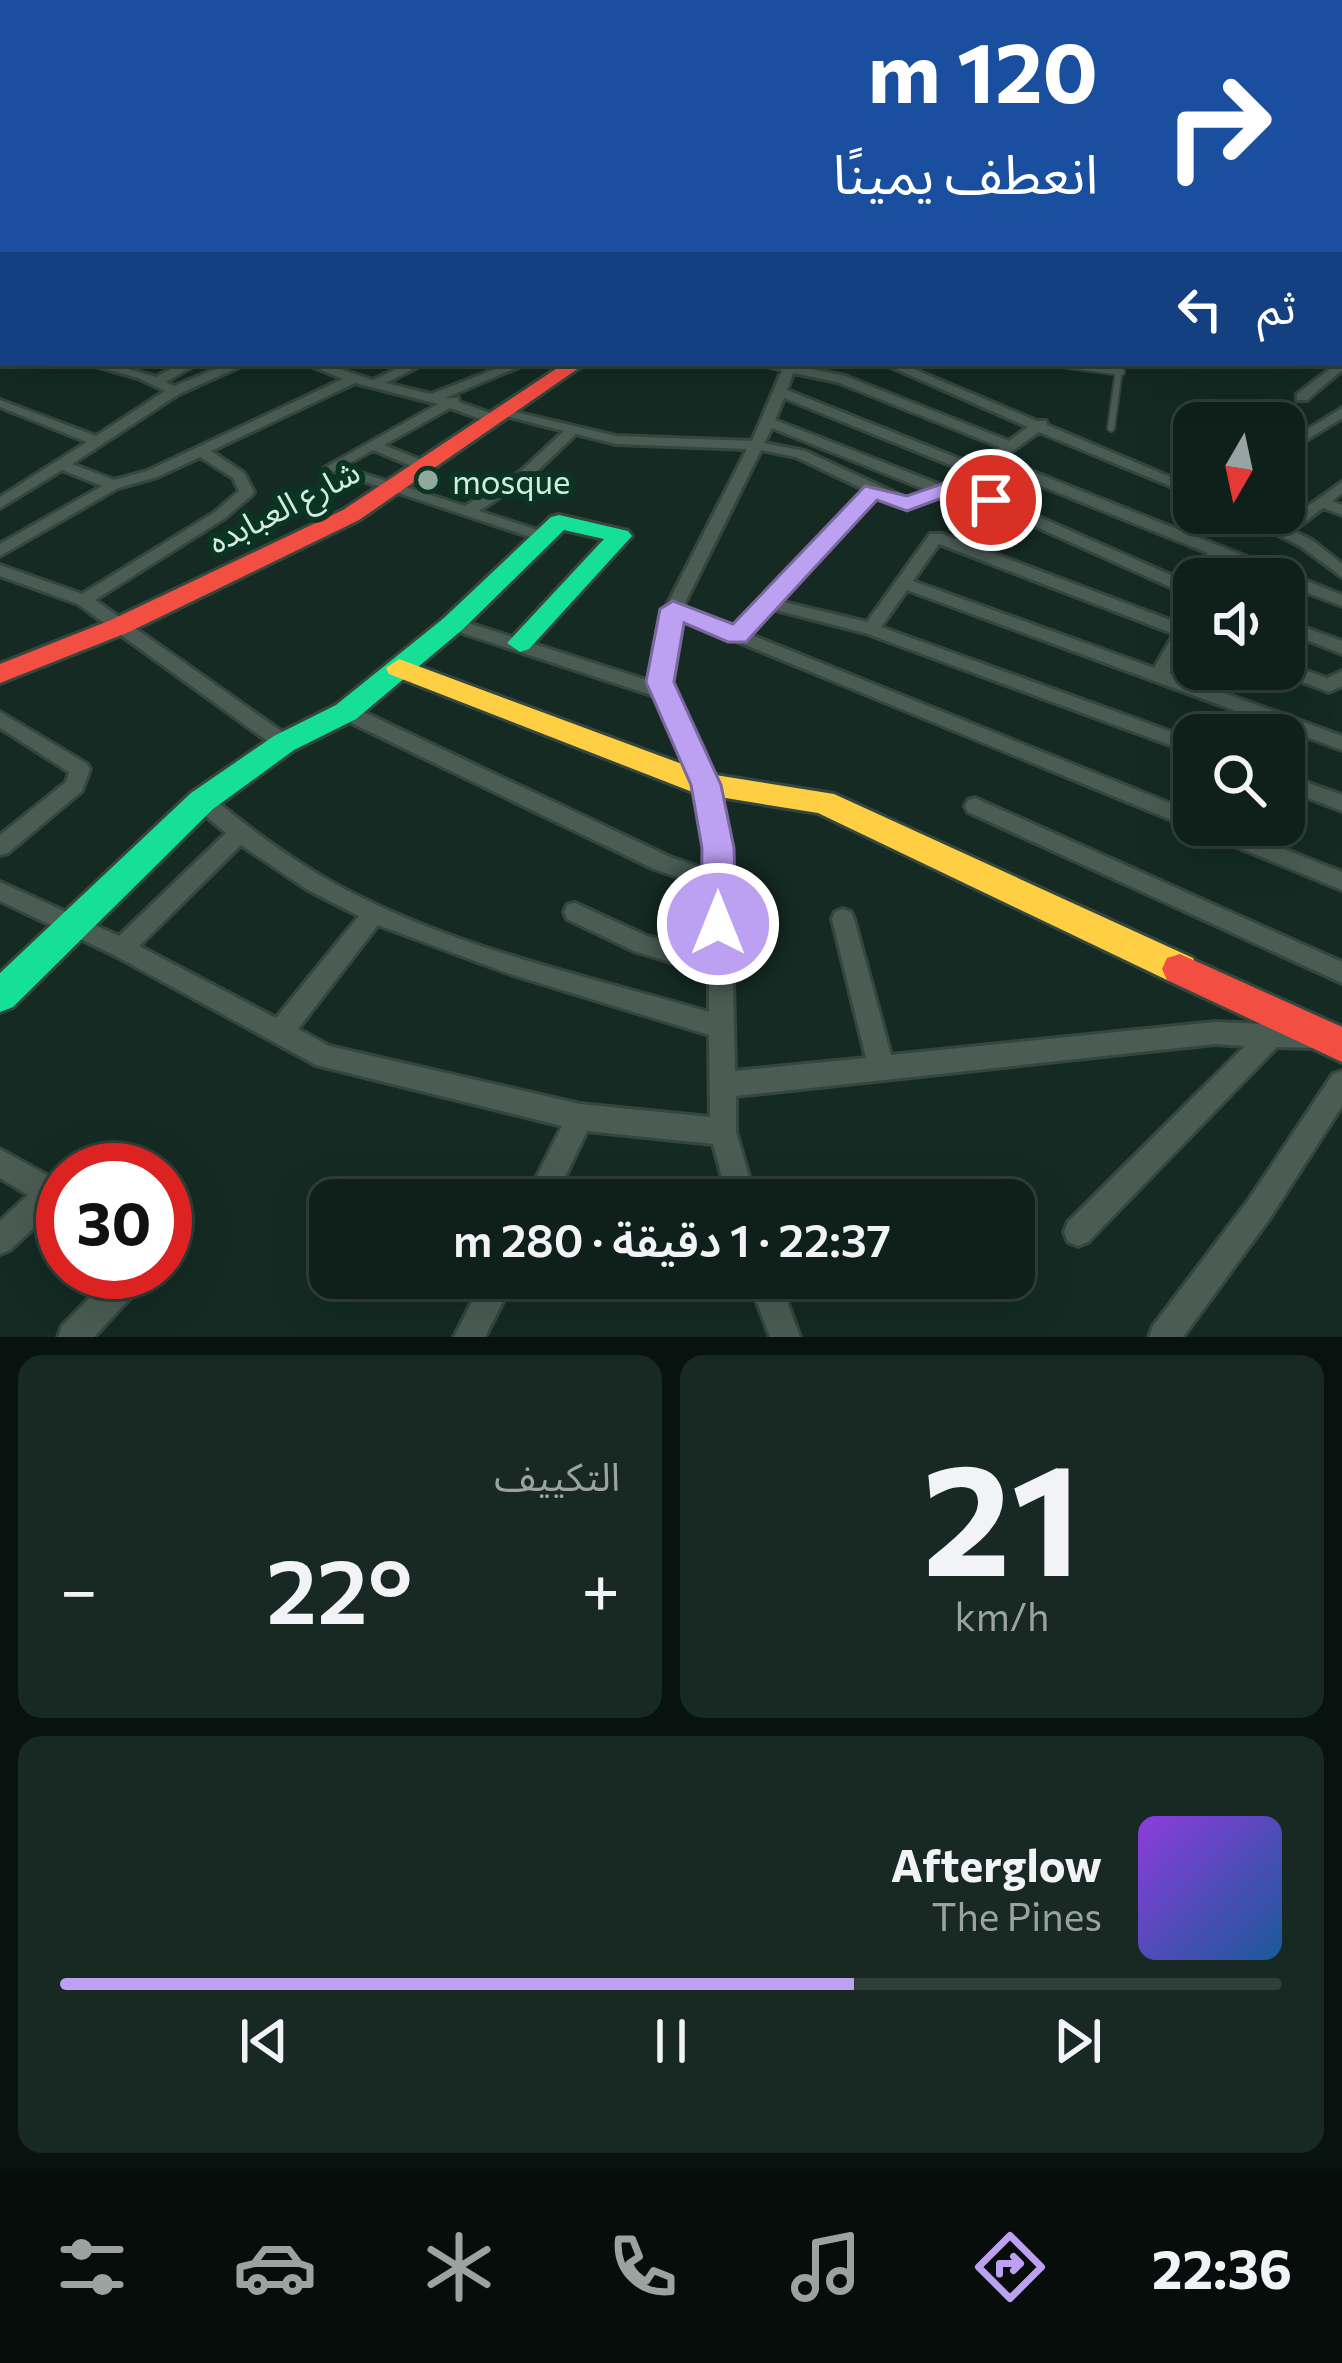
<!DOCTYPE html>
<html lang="ar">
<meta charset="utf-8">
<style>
:root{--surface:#0f201a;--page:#182823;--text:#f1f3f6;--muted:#9ba3a2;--line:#2f3e39;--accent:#bca0f2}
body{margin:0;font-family:Commissioner,"Noto Sans Arabic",sans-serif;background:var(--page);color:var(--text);direction:rtl;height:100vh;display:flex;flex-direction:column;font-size:45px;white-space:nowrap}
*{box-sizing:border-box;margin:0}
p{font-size:39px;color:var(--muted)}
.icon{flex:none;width:66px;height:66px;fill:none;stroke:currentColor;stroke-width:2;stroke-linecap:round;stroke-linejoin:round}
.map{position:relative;height:1337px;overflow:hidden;direction:ltr}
.side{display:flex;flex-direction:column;gap:18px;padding:18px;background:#08120e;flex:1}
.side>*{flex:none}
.top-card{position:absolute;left:0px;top:0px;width:1344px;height:366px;box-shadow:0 12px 48px #0002,0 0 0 3px var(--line);direction:rtl;background:#1a4fa0;color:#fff;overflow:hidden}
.needle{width:78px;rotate:189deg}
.tools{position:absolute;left:1173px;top:402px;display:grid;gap:24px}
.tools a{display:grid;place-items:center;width:132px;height:132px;border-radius:24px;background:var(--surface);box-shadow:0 12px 48px #0002,0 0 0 3px var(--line);font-size:60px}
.speed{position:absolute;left:36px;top:1143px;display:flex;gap:24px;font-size:60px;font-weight:700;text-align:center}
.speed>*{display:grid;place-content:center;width:156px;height:156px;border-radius:50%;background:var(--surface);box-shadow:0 12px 48px #0002,0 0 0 3px var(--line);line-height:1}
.speed .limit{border:18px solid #d22;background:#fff;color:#111}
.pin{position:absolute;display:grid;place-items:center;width:102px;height:102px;color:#fff;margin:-51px;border:6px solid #fff;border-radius:50%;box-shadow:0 3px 12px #0007}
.me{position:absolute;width:132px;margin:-66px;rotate:0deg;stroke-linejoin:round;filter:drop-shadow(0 0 9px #0008)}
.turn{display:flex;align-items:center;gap:42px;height:252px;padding:0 48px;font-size:54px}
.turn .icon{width:156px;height:156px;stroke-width:2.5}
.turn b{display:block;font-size:84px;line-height:102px}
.then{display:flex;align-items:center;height:114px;padding:0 48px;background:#0003;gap:24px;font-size:45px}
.big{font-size:90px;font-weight:600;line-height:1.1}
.side .tile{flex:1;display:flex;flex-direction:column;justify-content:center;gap:18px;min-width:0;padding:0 42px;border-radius:24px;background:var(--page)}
.side .dial{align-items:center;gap:0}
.dial b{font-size:156px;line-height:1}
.song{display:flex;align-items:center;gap:36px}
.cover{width:144px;height:144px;border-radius:18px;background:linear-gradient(135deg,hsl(270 70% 55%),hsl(210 70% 35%))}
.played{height:12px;border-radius:6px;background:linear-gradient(90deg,var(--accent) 65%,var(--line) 65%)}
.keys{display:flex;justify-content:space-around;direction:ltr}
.heat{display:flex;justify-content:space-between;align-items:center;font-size:66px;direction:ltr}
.side .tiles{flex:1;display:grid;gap:18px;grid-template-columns:1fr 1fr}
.tile:last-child{grid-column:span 2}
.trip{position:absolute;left:309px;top:1179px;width:726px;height:120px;border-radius:24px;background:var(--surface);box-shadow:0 12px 48px #0002,0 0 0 3px var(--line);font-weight:600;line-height:120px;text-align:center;direction:rtl}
.menu{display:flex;height:192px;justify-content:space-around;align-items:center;background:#060d0a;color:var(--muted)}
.menu .icon{width:84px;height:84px}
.menu .current{color:var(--accent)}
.menu b{font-size:54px;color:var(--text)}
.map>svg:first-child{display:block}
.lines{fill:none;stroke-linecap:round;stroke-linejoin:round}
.canal{fill:#5f5ba9;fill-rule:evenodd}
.lane-casing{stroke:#34463e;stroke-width:10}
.street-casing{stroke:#34463e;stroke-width:6}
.fast-casing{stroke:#34463e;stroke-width:6}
.slow-casing{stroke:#34463e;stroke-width:6}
.jam-casing{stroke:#34463e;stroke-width:6}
.lane{stroke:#4a5c54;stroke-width:6}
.street{fill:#4a5c54;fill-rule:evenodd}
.fast{fill:#16e098;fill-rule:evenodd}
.slow{fill:#ffcf43;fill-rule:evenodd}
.jam{fill:#f24e42;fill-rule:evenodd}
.route{fill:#bca0f2;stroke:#7a689d;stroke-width:3}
.poi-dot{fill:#90a99d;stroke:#0a3424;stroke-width:4.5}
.labels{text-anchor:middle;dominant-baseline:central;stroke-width:12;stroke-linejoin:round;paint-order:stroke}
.poi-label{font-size:33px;fill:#d2eddf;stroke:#0a3424;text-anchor:start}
.street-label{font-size:33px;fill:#d2eddf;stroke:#0a3424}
</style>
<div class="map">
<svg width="1342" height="1337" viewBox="0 0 1342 1337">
<rect width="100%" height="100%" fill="#142a22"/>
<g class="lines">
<path class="canal" d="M 1341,234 L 1342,234 L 1342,242 L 1341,242 Z"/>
<defs>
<path id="lane" d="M 1055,363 L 1121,372
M 1111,428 L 1120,363"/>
<path id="street" d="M 1341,219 L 1342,219 L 1342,225 L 1341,225 Z
M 3,242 L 3,248 L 0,249 L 0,243 Z
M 1341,275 L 1342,275 L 1342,281 L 1341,281 Z
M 1341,330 L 1342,330 L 1342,338 L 1341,338 Z
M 0,351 L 3,352 L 3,360 L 0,359 Z
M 1342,360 L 1342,370 L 1307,400 L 1297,400 L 1297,394 Z
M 85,363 L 107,363 L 156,377 L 183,363 L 198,363 L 166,382 L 174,386 L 231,363 L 248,363 L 179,394 L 72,464 L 114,480 L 147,471 L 343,379 L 304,363 L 321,363 L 373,380 L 409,363 L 425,363 L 386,383 L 431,394 L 511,363 L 528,363 L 445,398 L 458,398 L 459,402 L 496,415 L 496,421 L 486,421 L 450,408 L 384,445 L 431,464 L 431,470 L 421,470 L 373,450 L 343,467 L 465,506 L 521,471 L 564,431 L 498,414 L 498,408 L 616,436 L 752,441 L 782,370 L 758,363 L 797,363 L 796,366 L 845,376 L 1009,441 L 1028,427 L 882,363 L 899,363 L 1037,421 L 1046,421 L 1047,425 L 1194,487 L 1194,496 L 1039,432 L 1001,459 L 1342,595 L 1342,606 L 1284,584 L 1284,579 L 1273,579 L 1221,558 L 1201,579 L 1194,579 L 1194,596 L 1188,595 L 954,490 L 907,508 L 876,495 L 779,601 L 867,622 L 930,534 L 942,534 L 1194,629 L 1194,641 L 1188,639 L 1169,673 L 1342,736 L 1342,750 L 907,590 L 881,627 L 1194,740 L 1194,754 L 865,633 L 772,609 L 749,634 L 1194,813 L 1194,825 L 1223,825 L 1342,872 L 1342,890 L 680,618 L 669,677 L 705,752 L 723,816 L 731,883 L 735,1071 L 866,1058 L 832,919 L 835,912 L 843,909 L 851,912 L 854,919 L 891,1055 L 1215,1022 L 1314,1026 L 1323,1029 L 1326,1037 L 1323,1045 L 1314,1048 L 1277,1047 L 1088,1242 L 1078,1246 L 1068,1242 L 1064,1232 L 1068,1222 L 1245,1046 L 1215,1044 L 736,1096 L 736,1132 L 756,1200 L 728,1200 L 713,1144 L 587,1131 L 554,1200 L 525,1200 L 562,1126 L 316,1065 L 114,955 L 0,901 L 0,882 L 119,936 L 226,833 L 195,807 L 192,801 L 195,795 L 202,793 L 209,795 C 245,825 281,852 321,876 C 439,945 579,974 709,1012 L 709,974 L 634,951 L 567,919 L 564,912 L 567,905 L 575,903 L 647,936 L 709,953 L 709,888 L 654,869 L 339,717 L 337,712 L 346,705 L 353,707 L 670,857 L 708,870 C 701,803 688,759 660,698 L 447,628 L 444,624 L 447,620 L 459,620 L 653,682 L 651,677 L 665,609 L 747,449 L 616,444 L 576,434 L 531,477 L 479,511 L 547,533 L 550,536 L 542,541 L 324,468 L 438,404 L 355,383 L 211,451 L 244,473 L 254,492 L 252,495 L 225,518 L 95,600 L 291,738 L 294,743 L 291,748 L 277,748 L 78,604 L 0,576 L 0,565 L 82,594 L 215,512 L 239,491 L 233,478 L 200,457 L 157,477 L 118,488 L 0,556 L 0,544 L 102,486 L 62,470 L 0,508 L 0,497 L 87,442 L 0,407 L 0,400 L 96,436 L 165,391 L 138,378 ZM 793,373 L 837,382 L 1000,447 L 989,455 L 981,455 L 981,461 L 975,465 L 787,390 ZM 784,398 L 965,471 L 941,485 L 775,420 ZM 772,428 L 929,491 L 908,499 L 805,451 L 764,443 ZM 761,450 L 796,457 L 865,490 L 735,628 L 683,607 ZM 992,466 L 1208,553 L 1182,580 L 964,484 ZM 939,544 L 1174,634 L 1154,668 L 913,581 ZM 241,845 L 308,890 L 359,916 L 276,1018 L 139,946 ZM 378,925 L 513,975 L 709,1035 L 710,1117 L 580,1104 L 329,1046 L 298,1029 Z
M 1342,408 L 1342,418 L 1284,454 L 1284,444 Z
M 1342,482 L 1342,493 L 1332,501 L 1342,505 L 1342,515 L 1323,508 L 1293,531 L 1312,540 L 1342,564 L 1342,577 L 1300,546 L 1236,513 L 1256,513 L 1281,525 Z
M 1284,620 L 1342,641 L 1342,654 L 1284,631 Z
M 1284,663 L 1327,678 L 1342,671 L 1342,686 L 1329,692 L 1278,673 L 1275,669 L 1284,669 Z
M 0,712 L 87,764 L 90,769 L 82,791 L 8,853 L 0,855 L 0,835 L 66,782 L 69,772 L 0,728 Z
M 1284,774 L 1342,795 L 1342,811 L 1284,789 Z
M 975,798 L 1342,962 L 1342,983 L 968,812 L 965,806 L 968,800 Z
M 1342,1071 L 1342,1106 L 1270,1218 L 1183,1337 L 1149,1337 L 1153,1326 L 1250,1198 L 1333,1074 Z
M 0,1149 L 63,1184 L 63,1214 L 53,1210 L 10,1250 L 0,1254 L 0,1221 L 28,1195 L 0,1178 Z
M 115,1272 L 150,1272 L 145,1282 L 94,1337 L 58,1337 L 62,1326 Z
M 484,1278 L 515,1278 L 485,1337 L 454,1337 Z
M 652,1278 L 805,1278 L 800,1288 L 784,1293 L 800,1337 L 770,1337 L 755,1297 C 722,1300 688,1301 657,1288 Z"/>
<path id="fast" d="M 1341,182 L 1342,182 L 1342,190 L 1341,190 Z
M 559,515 L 628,531 L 632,536 L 529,649 L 520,652 L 507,643 L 604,539 L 564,530 L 462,630 L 356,719 L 294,750 L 213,809 L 13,1007 L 0,1012 L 0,973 L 191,793 L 274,736 L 336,705 L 444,618 L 551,517 Z"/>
<path id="slow" d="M 1341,253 L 1342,253 L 1342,263 L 1341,263 Z
M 399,659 L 709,774 L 834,794 L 1193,958 L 1198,969 L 1193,980 L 1180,984 L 1167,980 L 818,813 L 695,793 L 389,674 L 386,668 Z"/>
<path id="jam" d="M 1341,176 L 1342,176 L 1342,184 L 1341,184 Z
M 565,363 L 586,363 L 359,520 L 129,632 L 0,683 L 0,664 L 111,620 L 343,510 Z
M 1180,954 L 1342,1027 L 1342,1062 L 1167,980 L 1162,969 L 1167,958 Z"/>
</defs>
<use href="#lane" class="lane-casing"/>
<use href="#street" class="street-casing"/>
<use href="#fast" class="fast-casing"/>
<use href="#slow" class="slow-casing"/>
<use href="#jam" class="jam-casing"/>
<use href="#lane" class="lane"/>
<use href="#street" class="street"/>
<use href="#fast" class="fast"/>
<use href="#slow" class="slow"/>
<use href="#jam" class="jam"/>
</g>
<linearGradient id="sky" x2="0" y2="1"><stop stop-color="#0b1713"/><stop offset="0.46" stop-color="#344a4f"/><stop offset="1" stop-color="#344a4f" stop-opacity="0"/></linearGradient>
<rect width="1342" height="349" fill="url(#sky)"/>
<path class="route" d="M 956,479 L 1002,500 L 991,507 L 955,493 L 907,511 L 877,500 L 746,642 L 728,642 L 684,623 L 674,682 L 721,785 L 734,848 L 736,924 L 731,935 L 718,939 L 706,935 L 701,924 L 702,848 L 691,785 L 646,682 L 660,609 L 673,601 L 733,624 L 865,486 L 907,496 Z"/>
<circle class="poi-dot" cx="428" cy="480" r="12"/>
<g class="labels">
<g class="poi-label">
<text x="452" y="480">mosque</text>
</g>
<g class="street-label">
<text transform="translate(283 505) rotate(-27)">شارع العبابده</text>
</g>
</g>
</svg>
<div class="tools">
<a><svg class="needle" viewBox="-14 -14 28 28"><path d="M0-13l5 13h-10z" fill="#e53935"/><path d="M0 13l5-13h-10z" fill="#9ba3a2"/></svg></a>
<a><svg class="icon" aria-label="sound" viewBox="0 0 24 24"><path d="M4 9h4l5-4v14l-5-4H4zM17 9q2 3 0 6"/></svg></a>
<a><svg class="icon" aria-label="search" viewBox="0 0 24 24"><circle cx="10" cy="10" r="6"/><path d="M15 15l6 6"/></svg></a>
</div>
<div class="speed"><div class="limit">30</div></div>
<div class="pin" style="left:991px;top:500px;background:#d93025"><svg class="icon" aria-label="arrive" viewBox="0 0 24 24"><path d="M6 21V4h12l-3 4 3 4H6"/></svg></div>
<svg class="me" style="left:718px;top:924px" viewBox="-20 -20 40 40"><circle r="17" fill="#bca0f2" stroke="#fff" stroke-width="3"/><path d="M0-11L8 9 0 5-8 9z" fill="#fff"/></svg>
<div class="trip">22:37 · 1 دقيقة · 280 m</div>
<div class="top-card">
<div class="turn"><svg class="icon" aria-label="right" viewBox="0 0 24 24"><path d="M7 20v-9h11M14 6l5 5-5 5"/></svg><div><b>120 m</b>انعطف يمينًا</div></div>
<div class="then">ثم<svg class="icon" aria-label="left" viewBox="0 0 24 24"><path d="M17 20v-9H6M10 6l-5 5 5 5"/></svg></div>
</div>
</div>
<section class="side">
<div class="tiles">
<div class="tile dial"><b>21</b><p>km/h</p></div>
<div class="tile"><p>التكييف</p>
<div class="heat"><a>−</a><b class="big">22°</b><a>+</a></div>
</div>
<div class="tile">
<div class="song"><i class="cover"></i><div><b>Afterglow</b><p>The Pines</p></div></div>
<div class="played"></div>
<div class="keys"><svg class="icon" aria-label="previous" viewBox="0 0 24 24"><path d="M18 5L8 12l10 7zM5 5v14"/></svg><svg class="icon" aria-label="pause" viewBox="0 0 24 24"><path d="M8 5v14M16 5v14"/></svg><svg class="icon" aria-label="next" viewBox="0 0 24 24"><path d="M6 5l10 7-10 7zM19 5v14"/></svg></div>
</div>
</div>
</section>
<nav class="menu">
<b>22:36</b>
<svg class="icon current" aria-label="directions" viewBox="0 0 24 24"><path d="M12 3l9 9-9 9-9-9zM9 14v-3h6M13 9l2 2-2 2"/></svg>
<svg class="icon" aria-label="music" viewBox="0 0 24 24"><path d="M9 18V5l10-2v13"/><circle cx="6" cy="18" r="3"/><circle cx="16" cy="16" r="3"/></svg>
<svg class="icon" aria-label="phone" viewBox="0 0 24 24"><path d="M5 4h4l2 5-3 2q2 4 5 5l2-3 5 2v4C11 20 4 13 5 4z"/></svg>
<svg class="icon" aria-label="climate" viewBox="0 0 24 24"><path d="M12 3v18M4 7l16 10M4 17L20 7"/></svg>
<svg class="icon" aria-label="car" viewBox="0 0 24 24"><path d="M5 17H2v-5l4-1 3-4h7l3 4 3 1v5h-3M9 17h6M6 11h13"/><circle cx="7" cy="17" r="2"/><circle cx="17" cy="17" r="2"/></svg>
<svg class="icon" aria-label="filters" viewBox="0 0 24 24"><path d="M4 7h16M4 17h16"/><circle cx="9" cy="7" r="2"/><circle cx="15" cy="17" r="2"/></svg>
</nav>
